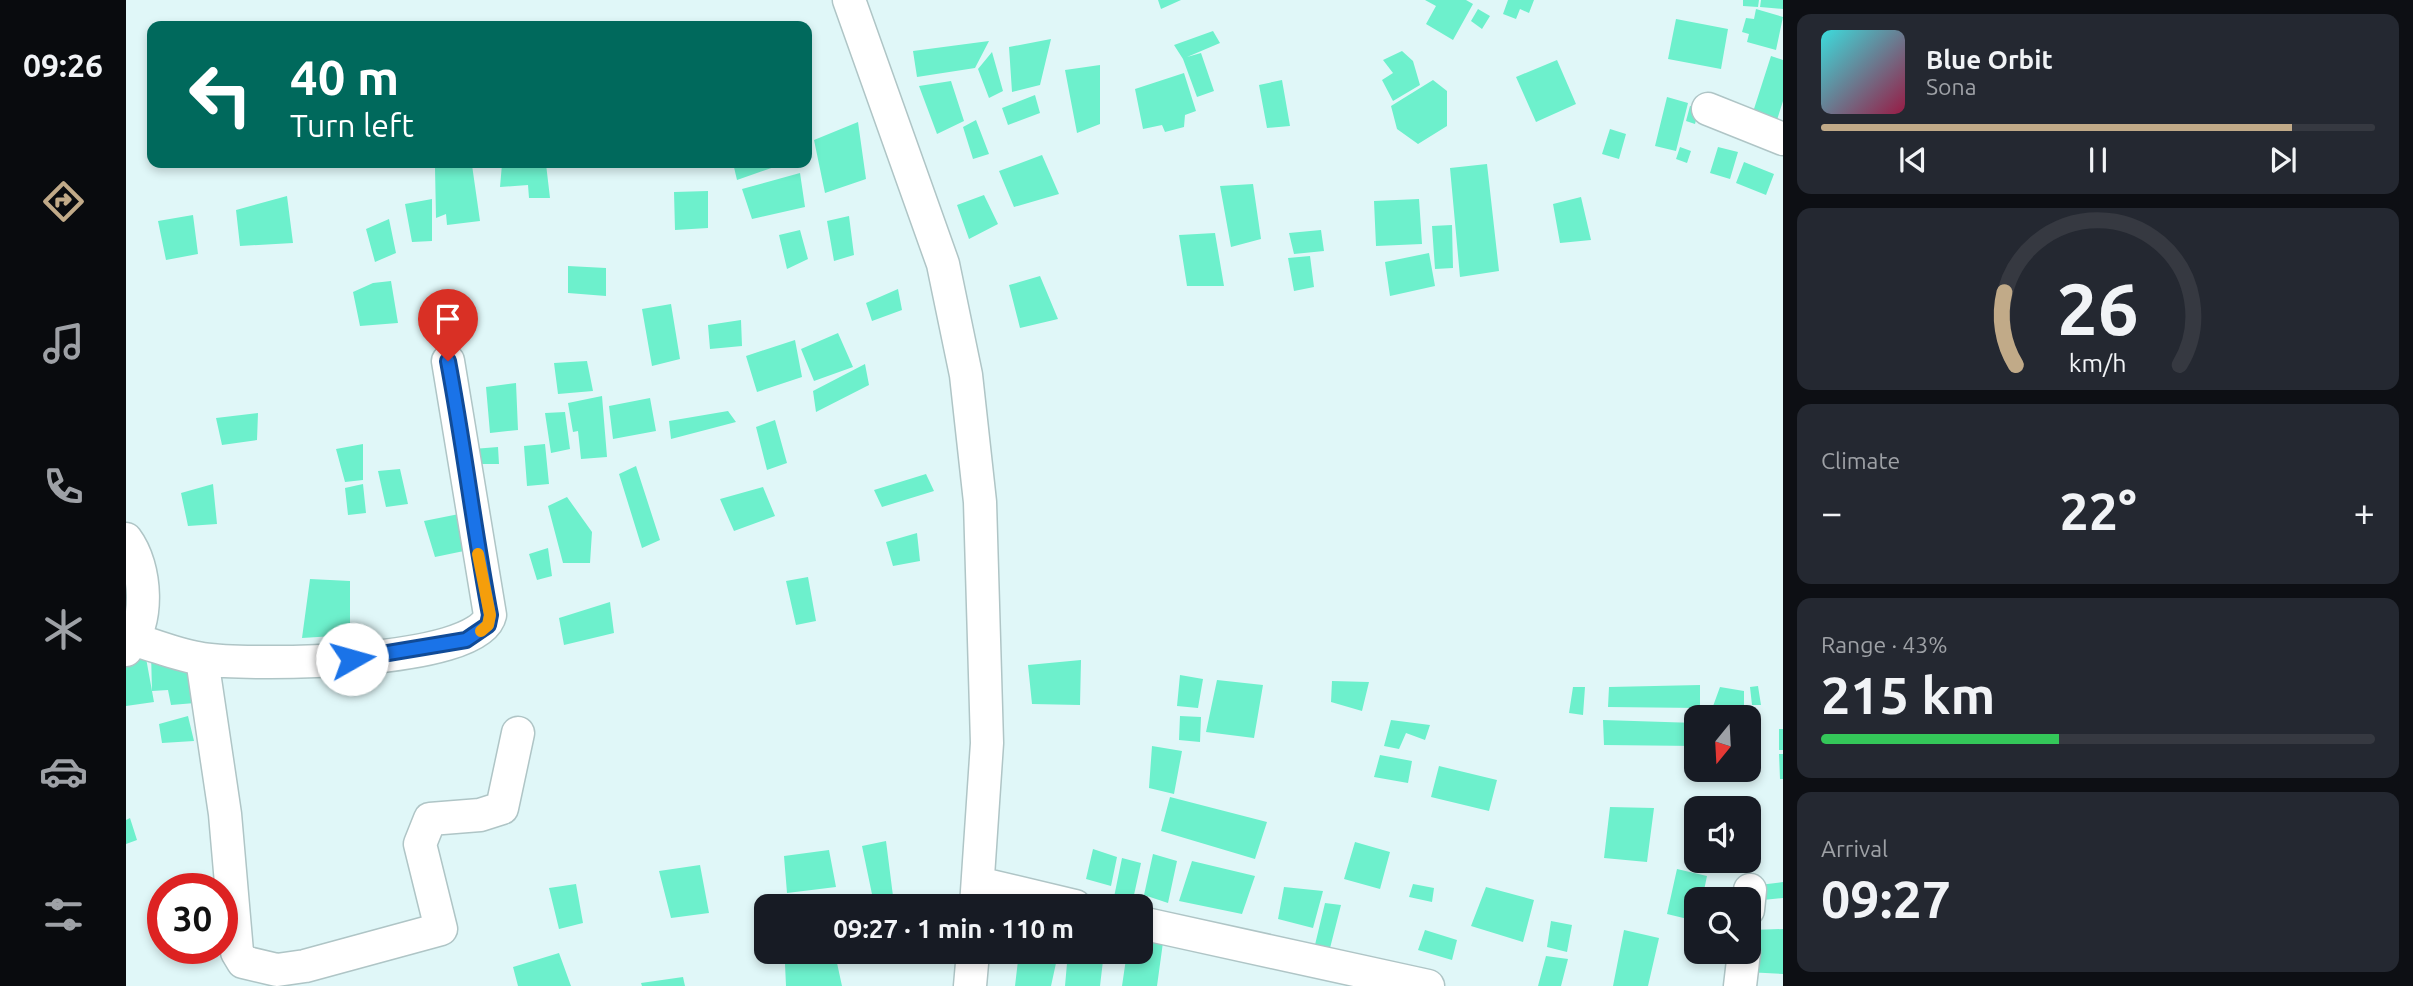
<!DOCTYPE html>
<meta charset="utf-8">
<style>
:root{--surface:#171b24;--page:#242831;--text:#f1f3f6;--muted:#9ea1a6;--line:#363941;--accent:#c1aa88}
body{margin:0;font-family:Ubuntu,sans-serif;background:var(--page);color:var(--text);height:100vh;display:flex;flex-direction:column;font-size:26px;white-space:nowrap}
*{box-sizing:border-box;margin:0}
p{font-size:23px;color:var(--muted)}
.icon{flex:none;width:38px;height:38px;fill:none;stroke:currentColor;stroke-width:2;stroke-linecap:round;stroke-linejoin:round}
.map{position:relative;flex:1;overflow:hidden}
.drawer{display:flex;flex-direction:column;gap:14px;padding:14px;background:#0d0f14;width:630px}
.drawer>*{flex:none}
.banner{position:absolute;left:21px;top:21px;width:665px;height:147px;border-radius:14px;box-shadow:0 4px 10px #0003;background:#00695c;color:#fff;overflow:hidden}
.needle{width:46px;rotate:198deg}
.tools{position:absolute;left:1558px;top:705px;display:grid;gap:14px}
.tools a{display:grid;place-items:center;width:77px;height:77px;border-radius:14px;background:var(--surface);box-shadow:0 4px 10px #0003;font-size:35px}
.speed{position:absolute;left:21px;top:873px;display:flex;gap:14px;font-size:35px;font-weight:700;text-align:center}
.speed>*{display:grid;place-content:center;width:91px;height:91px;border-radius:50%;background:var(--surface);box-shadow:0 4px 10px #0003;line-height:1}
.speed .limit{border:10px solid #d22;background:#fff;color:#111}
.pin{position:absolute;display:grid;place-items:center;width:60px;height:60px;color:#fff;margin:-72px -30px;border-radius:50% 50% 50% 0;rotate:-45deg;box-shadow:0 0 7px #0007}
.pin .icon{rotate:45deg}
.me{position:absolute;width:77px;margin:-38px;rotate:83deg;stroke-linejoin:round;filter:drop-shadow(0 0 5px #0008)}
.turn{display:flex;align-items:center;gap:24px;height:147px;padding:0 28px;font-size:32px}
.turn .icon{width:91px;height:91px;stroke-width:2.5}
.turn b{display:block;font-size:49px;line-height:60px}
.big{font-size:52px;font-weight:700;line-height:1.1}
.drawer .widget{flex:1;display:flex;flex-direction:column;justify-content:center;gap:10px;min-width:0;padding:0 24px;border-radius:14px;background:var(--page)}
.drawer .dial{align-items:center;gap:0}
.dial svg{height:182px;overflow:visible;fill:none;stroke:var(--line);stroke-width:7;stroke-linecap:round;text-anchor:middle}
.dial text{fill:var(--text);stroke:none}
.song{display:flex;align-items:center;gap:21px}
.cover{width:84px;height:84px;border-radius:10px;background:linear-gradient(135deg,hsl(180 70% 55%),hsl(340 70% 35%))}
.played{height:7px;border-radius:4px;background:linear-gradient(90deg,var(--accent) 85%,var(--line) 85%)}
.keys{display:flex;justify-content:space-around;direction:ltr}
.heat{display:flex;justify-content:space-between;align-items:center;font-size:38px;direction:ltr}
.charge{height:10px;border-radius:5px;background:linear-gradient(90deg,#34c759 43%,var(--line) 0)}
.trip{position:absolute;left:628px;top:894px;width:399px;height:70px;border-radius:14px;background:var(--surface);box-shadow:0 4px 10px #0003;font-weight:700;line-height:70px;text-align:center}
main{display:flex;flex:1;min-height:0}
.dock{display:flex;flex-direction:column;width:126px;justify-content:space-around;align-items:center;background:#090b0e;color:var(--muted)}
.dock .icon{width:49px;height:49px}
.dock .current{color:var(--accent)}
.dock b{font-size:32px;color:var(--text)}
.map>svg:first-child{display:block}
.building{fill:#6df0cc}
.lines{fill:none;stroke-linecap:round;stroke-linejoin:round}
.minor-casing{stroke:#afc5c6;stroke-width:35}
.minor{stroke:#fff;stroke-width:32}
.route-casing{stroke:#114b97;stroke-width:18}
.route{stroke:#1a73e8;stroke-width:12}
.slow{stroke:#f59e0b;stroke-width:12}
</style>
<main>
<nav class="dock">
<b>09:26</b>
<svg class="icon current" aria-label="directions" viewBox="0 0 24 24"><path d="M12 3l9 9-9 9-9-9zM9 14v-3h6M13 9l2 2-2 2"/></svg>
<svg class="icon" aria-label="music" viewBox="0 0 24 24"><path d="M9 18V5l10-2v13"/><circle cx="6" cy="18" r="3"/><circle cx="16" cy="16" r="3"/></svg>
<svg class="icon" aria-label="phone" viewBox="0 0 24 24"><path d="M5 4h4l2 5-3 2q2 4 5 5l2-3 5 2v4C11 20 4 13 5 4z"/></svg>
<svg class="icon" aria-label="climate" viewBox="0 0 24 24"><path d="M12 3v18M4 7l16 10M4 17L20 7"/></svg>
<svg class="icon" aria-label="car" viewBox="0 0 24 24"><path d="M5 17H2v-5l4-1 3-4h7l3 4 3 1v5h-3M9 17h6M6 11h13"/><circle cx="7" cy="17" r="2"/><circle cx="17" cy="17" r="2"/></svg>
<svg class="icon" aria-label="filters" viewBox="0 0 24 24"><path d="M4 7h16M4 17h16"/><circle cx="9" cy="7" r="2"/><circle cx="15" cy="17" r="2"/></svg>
</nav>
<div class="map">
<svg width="1657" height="986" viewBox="0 0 1657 986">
<rect width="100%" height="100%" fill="#e0f7f8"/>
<path class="building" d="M 1032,0 L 1055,0 L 1035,9 Z
M 1299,0 L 1340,0 L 1347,4 L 1327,40 L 1300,24 L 1310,6 Z
M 1382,0 L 1408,0 L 1403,13 L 1394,9 L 1390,19 L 1377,14 Z
M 1617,0 L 1633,0 L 1632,7 L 1617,6 Z
M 1635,0 L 1657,0 L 1657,9 L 1634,7 Z
M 1352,9 L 1364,16 L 1356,29 L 1345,21 Z
M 1630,9 L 1657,17 L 1650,50 L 1621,42 L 1623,34 L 1616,32 L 1620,18 L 1628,19 Z
M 1550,19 L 1602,29 L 1595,69 L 1542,59 Z
M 1087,31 L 1094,43 L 1061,57 L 1075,53 L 1088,91 L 1071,97 L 1057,59 L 1048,45 Z
M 925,39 L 914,85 L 886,92 L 883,47 Z
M 863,41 L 849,68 L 791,77 L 787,51 Z
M 1276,51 L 1287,61 L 1294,85 L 1267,101 L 1256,80 L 1267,73 L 1257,60 Z
M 866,52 L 877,91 L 863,98 L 852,69 Z
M 1645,56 L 1657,60 L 1657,101 L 1651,120 L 1627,112 Z
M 1431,60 L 1450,104 L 1410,122 L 1390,77 Z
M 974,65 L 974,124 L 951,133 L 939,70 Z
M 1058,73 L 1070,111 L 1059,115 L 1058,127 L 1039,132 L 1036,125 L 1017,129 L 1009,89 Z
M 1156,80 L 1164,126 L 1141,128 L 1133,85 Z
M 1307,80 L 1321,91 L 1321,126 L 1292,144 L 1271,129 L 1265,106 Z
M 825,81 L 838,121 L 811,134 L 793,86 Z
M 909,95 L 914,113 L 882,125 L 876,108 Z
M 1541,97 L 1562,103 L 1550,151 L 1529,146 Z
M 1564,106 L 1573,108 L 1569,124 L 1560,121 Z
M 850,120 L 863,154 L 847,159 L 837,127 Z
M 732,122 L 740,179 L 699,193 L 688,140 Z
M 1484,129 L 1500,134 L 1493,159 L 1476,154 Z
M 1554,147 L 1565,151 L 1561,163 L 1550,159 Z
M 1592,147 L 1612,152 L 1604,179 L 1584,173 Z
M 916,155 L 933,194 L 888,207 L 873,171 Z
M 1618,162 L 1648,174 L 1640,195 L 1610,183 Z
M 607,163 L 653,163 L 654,165 L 611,180 Z
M 376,164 L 420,164 L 424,198 L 403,198 L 402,185 L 374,187 Z
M 1361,164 L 1373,271 L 1334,277 L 1324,168 Z
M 346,165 L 354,221 L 321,225 L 320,214 L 310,218 L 309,168 Z
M 674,173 L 679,207 L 626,219 L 616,189 Z
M 1127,184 L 1135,239 L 1105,247 L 1094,186 Z
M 582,191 L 582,228 L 549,230 L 548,192 Z
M 858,195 L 872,224 L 843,239 L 831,205 Z
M 161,196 L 167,243 L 114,246 L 110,210 Z
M 1455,197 L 1465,240 L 1434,243 L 1427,204 Z
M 306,199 L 306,241 L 286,242 L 279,204 Z
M 1293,199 L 1296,244 L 1250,246 L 1248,201 Z
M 67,215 L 72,254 L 40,260 L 32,221 Z
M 723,216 L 728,255 L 708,261 L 701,221 Z
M 263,219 L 270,253 L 249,262 L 240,229 Z
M 1326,225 L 1327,268 L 1309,269 L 1306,226 Z
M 674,230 L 682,259 L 661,269 L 653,235 Z
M 1195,230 L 1198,251 L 1168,254 L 1163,233 Z
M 1089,233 L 1098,286 L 1061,286 L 1053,235 Z
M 1303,253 L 1309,286 L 1264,296 L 1259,262 Z
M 1184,256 L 1188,287 L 1168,291 L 1162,258 Z
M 442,266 L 480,268 L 480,296 L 442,293 Z
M 914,276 L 932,319 L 894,328 L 883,285 Z
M 265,281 L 272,323 L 234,326 L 227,292 L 247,283 Z
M 772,289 L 776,310 L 746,321 L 740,303 Z
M 545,304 L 554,359 L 526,366 L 516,309 Z
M 615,320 L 616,346 L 584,349 L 582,325 Z
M 712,333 L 727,367 L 688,381 L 675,349 Z
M 669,340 L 676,377 L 631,392 L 620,356 Z
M 461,361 L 467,391 L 432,394 L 428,363 Z
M 739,364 L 743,385 L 690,412 L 687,391 Z
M 390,383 L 392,430 L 364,433 L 360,387 Z
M 476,396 L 481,457 L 455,459 L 452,431 L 447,432 L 442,403 Z
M 524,398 L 530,431 L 487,439 L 483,406 Z
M 602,411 L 610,422 L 545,439 L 543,421 Z
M 439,412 L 444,449 L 425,453 L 419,413 Z
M 132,413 L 131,440 L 96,445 L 90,418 Z
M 649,420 L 661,463 L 641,470 L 630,427 Z
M 237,444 L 237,480 L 219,482 L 210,449 Z
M 419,444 L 423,484 L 401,486 L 398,446 Z
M 372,447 L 373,464 L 346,464 L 347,449 Z
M 510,466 L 534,540 L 516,548 L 493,474 Z
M 274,469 L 282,504 L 260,507 L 252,471 Z
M 800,474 L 808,491 L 756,507 L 748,490 Z
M 87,484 L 91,524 L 62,526 L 55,493 Z
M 237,484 L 240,513 L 222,515 L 219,488 Z
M 637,487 L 649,516 L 608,531 L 594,499 Z
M 441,497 L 466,532 L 464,563 L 437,563 L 422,506 Z
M 353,510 L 362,546 L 309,557 L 298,521 Z
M 791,533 L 794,561 L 767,566 L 760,542 Z
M 422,548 L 426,576 L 411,580 L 403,554 Z
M 682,577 L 690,621 L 670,625 L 660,581 Z
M 184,579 L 224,581 L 224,635 L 176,638 Z
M 484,602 L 488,633 L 438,645 L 433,618 Z
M 63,648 L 69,703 L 45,705 L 42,690 L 26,691 L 25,653 Z
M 20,658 L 28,702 L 0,706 L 0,660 Z
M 955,660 L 954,705 L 906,704 L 902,665 Z
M 1054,675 L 1077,679 L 1072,708 L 1051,706 Z
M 1091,680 L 1137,685 L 1128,738 L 1080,732 Z
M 1206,681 L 1243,682 L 1236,711 L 1205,702 Z
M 1574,685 L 1574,708 L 1482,707 L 1483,687 Z
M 1632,686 L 1635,705 L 1626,705 L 1624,687 Z
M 1447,687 L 1459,687 L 1457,715 L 1443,713 Z
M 1594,687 L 1618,691 L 1618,713 L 1586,709 Z
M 62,716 L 68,741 L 36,743 L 33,724 Z
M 1054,716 L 1075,717 L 1074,742 L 1053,740 Z
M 1265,720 L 1304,725 L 1299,740 L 1280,733 L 1273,749 L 1258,746 Z
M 1477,720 L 1570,723 L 1570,746 L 1478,745 Z
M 1653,729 L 1657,729 L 1657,750 L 1653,750 Z
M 1026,746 L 1056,751 L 1048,794 L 1023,788 Z
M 1653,754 L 1657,754 L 1657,779 L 1654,779 Z
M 1254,755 L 1286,761 L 1282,783 L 1248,777 Z
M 1313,766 L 1371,780 L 1363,811 L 1305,797 Z
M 1044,797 L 1141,822 L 1129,859 L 1035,831 Z
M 1484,807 L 1528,808 L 1521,862 L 1478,858 Z
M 4,818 L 11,840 L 0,844 L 0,820 Z
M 760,841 L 767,896 L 747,899 L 736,846 Z
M 1229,842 L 1264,852 L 1254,889 L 1218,879 Z
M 967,849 L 991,857 L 985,886 L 960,879 Z
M 703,850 L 710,887 L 661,893 L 658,856 Z
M 1027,854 L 1051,861 L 1042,903 L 1018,895 Z
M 996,858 L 1015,863 L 1006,904 L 987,902 Z
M 1066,861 L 1129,876 L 1116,914 L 1053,901 Z
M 574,865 L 583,913 L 545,918 L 533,871 Z
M 1551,869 L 1581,876 L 1576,900 L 1570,900 L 1570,921 L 1541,914 Z
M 1657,882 L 1657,898 L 1637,900 L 1633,885 Z
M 450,884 L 457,923 L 433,929 L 423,888 Z
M 1287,884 L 1308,888 L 1306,902 L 1283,897 Z
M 1158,887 L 1197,891 L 1187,928 L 1152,919 Z
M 1360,887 L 1408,900 L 1397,942 L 1345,926 Z
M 1199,903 L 1215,905 L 1203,952 L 1188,949 Z
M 1425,921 L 1446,925 L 1441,952 L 1421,947 Z
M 1657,929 L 1657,974 L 1620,972 L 1625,930 Z
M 1299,930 L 1331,940 L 1326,960 L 1292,950 Z
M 1498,930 L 1533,938 L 1522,986 L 1487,986 Z
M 1015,931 L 1038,935 L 1031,986 L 996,986 L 1001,952 L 1015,952 Z
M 893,952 L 932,954 L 925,986 L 889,986 Z
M 942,952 L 978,952 L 974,986 L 939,986 Z
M 433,953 L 445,986 L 392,986 L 387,967 Z
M 1420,956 L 1442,959 L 1435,986 L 1412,986 Z
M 711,963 L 716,986 L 660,986 L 659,964 Z
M 557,977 L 559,986 L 516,986 L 515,983 Z"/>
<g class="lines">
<defs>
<path id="minor" d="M 723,0 L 817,264 L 840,375 L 854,502 L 861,743 L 850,906
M 1582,109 L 1657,139
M 0,539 C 21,567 24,624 0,650
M 9,640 C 31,646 54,656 77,659 C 123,666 353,665 364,615 L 322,361
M 76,659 L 99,814 L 111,952 L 117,962 L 151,970 L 179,966 L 315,929 L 294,844 L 304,819 L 354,815 L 376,808 L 392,733
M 852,883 L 949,906
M 1622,910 L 1624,890
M 1015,923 L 1302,986
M 844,986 L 847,952
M 1614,986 L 1618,952"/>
</defs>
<use href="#minor" class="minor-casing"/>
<use href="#minor" class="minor"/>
</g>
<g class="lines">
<defs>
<path id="route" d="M 226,659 L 340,640 L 362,625 L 364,615 C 348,530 338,446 322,361"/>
</defs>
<use href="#route" class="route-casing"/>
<use href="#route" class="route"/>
<path class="slow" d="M 352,554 L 364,615 L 362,625 L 355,631"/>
</g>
</svg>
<div class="tools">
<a><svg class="needle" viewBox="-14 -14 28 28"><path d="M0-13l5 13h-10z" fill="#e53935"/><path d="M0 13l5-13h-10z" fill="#9ea1a6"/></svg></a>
<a><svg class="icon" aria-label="sound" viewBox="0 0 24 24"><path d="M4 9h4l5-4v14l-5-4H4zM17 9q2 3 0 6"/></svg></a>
<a><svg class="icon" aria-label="search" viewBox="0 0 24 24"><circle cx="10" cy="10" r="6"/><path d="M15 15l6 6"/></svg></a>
</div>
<div class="speed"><div class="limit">30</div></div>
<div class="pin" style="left:322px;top:361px;background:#d93025"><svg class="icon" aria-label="arrive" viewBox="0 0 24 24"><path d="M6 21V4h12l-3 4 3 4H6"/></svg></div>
<svg class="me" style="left:226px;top:659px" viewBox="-20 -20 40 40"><circle r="19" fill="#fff"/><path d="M0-13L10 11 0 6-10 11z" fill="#1a73e8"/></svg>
<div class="trip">09:27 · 1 min · 110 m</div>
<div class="banner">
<div class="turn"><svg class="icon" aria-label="left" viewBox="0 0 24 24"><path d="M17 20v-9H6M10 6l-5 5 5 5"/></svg><div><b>40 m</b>Turn left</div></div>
</div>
</div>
<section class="drawer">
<div class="widget">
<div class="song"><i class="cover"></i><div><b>Blue Orbit</b><p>Sona</p></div></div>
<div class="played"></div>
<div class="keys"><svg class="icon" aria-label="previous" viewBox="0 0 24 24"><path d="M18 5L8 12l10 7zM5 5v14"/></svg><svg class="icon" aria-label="pause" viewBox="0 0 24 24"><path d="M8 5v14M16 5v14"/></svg><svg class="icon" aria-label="next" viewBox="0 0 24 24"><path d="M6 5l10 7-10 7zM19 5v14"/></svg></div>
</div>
<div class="widget dial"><svg viewBox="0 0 100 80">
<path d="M14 69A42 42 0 1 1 86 69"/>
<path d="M14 69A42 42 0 0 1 9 37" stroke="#c1aa88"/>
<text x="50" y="56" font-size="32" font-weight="700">26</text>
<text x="50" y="72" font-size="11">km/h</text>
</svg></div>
<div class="widget"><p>Climate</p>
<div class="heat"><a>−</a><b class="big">22°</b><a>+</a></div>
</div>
<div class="widget"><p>Range · 43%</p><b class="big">215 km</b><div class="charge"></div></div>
<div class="widget"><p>Arrival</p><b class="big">09:27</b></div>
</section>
</main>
